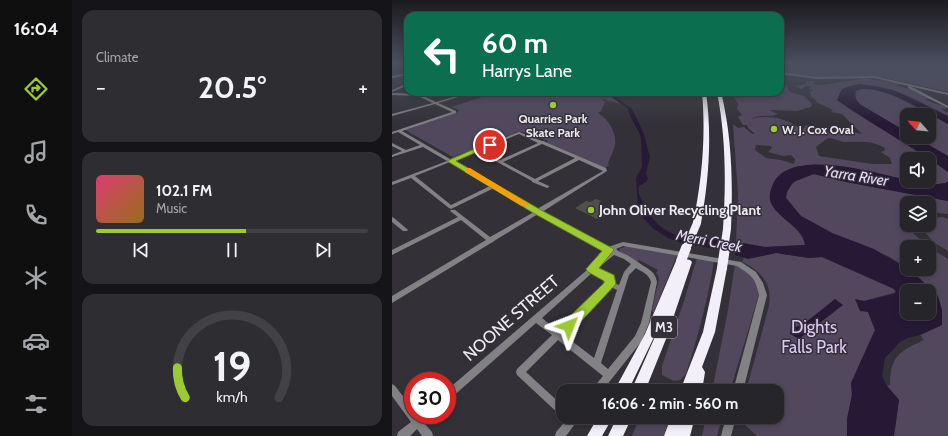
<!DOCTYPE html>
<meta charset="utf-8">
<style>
:root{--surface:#262529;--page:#2e2d31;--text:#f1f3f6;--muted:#a4a5a8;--line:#424246;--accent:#9cca31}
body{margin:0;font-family:Cabin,sans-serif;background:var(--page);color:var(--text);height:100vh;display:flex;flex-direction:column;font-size:15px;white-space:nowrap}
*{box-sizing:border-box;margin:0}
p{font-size:13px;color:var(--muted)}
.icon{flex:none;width:22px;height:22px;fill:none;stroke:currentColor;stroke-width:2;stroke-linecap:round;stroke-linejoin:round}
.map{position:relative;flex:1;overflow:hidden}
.details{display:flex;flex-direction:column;gap:10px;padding:10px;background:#151417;width:320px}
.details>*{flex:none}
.guide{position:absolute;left:12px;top:12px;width:380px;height:84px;border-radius:12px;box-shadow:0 2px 6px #0003,0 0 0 1px var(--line);background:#0b6e4f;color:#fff;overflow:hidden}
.needle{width:26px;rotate:297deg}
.controls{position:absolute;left:508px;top:108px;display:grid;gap:8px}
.controls a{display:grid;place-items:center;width:36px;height:36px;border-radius:8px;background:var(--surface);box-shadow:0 2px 6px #0003,0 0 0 1px var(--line);font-size:20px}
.speed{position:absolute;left:12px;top:372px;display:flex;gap:8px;font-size:20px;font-weight:700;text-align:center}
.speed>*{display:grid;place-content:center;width:52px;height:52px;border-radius:50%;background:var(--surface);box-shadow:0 2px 6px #0003,0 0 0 1px var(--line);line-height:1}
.speed .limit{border:6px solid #d22;background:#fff;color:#111}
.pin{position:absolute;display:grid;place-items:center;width:34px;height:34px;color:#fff;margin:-17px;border:2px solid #fff;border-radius:50%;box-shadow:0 1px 4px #0007}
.me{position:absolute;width:44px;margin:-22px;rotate:45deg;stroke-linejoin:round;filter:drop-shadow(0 0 3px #0008)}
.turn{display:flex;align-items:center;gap:14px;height:84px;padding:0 12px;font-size:18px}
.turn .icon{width:52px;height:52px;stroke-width:2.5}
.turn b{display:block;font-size:28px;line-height:34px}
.big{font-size:30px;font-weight:700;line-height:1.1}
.details .widget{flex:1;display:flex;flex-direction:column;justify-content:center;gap:6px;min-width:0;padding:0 14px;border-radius:12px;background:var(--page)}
.details .dial{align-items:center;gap:0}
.dial svg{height:104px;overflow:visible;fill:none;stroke:var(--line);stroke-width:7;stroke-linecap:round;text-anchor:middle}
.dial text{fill:var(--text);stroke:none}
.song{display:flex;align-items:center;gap:12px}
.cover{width:48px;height:48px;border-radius:6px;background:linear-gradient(135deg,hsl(340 70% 55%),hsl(40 70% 35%))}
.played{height:4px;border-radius:2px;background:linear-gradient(90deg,var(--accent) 55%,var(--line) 55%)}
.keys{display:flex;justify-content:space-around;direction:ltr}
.heat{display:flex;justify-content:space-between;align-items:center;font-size:22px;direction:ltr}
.trip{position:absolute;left:164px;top:384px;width:228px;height:40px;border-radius:12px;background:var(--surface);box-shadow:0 2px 6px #0003,0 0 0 1px var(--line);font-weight:700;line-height:40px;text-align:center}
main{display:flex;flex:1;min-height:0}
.tabs{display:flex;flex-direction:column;width:72px;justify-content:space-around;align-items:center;background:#0f0f10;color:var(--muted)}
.tabs .icon{width:28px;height:28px}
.tabs .on{color:var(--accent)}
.tabs b{font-size:18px;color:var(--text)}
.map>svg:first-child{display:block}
.green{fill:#51485d;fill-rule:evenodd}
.water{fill:#261935;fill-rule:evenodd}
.pier{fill:#333137}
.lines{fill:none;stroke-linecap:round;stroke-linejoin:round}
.stream{stroke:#261935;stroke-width:1}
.building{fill:#4e514a}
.minor{fill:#828184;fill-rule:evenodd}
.highway{fill:#f3eff8;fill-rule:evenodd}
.highway-bridge-far1{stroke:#f3eff8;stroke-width:8}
.highway-bridge{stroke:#f3eff8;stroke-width:10}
.route{fill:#9cca31;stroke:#658320}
.slow{fill:#f59e0b}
.poi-dot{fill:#9cca31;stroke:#333137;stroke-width:1.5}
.labels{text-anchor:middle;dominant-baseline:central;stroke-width:3;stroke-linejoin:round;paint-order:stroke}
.far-poi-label{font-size:12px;font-weight:bold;fill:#eceaee;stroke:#333137}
.shield{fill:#333137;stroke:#b4b2b7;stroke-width:1}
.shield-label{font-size:13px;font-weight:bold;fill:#eceaee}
.poi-label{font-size:14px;font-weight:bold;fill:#eceaee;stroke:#333137;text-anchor:start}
.water-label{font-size:15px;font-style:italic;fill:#e7d8fb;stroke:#333137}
.near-street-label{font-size:17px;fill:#eceaee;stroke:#333137}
.near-park-label{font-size:17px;fill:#decaf8;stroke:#333137}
</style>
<main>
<nav class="tabs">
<b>16:04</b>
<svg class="icon on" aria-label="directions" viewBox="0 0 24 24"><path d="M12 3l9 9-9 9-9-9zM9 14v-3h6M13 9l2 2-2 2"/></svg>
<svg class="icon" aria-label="music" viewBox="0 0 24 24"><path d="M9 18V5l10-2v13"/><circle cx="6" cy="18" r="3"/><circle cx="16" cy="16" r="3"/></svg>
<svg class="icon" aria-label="phone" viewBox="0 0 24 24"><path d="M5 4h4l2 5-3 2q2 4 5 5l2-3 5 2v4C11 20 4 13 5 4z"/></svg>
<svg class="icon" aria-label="climate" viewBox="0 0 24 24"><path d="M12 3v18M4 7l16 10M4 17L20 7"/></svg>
<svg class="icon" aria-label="car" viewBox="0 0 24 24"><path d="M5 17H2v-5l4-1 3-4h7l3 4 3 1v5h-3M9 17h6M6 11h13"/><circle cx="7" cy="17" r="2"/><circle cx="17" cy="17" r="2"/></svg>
<svg class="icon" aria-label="filters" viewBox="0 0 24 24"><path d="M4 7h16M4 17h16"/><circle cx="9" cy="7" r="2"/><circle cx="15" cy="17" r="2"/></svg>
</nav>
<section class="details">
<div class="widget"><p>Climate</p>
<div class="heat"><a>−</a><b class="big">20.5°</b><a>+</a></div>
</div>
<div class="widget">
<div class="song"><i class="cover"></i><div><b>102.1 FM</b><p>Music</p></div></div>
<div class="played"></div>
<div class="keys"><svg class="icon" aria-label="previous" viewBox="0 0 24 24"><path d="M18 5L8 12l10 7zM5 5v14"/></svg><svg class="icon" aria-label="pause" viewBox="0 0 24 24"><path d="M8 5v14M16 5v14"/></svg><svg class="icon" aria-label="next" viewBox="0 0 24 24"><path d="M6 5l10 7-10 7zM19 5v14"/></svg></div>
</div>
<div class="widget dial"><svg viewBox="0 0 100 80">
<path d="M14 69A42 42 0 1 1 86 69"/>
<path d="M14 69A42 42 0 0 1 8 46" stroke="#9cca31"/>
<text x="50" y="56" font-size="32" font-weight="700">19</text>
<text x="50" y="72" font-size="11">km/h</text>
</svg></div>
</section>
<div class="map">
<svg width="556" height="436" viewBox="0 0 556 436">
<rect width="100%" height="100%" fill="#333137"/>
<path class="green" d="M 388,63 L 556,63 L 556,92 L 489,77 L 469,76 L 425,78 L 388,73 Z
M 475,78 C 487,82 497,80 509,84 L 503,85 C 516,89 529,91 540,99 L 533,99 C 540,104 549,104 556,108 L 549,109 L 556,113 L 556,116 C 525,100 485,75 450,89 L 445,100 L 545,164 L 556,172 L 556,182 C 545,186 533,183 522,181 L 537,181 L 537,159 L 515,159 L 515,180 L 443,166 L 406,166 L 378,192 C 380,219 409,223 413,245 L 373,247 L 344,242 L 346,193 L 341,124 L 346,128 L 352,127 L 360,134 L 363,134 L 356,128 L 355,125 L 351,125 L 346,117 L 350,115 L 345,109 L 346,104 L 342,97 L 348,98 L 348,94 L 351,92 L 388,92 L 388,86 L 394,84 L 398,92 L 412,96 L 420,104 L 419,107 L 405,111 L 377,110 L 386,114 C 379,118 369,113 359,119 C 374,115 392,117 406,127 L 408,135 L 414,133 L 410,131 L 414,125 L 420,128 L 417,130 L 420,132 L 425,129 L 443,133 L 448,130 L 470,134 L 450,114 L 439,112 L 441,110 L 424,102 L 425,101 L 418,96 L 419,95 L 418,92 L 421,90 L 417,89 L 419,86 L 414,86 L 410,89 L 403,86 L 415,84 L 414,81 L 423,81 L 422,84 L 430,85 ZM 436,138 C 441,138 447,141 452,142 C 466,142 480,140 493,148 L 493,150 L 489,152 L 498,158 L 500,164 L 480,164 L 427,156 L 424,147 ZM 364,145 L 379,146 L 380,148 L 376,152 L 391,156 L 399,155 L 403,159 L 402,164 L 389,160 L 374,158 L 363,150 Z
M 477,88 L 497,93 L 556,124 L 556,156 L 523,137 L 537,137 L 537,115 L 515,115 L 515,132 L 469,105 C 465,101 462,97 464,91 L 469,89 Z
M 106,92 L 209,92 L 215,94 L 229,104 L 210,99 L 213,102 L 209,111 L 206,113 C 216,119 225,132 223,145 C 222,151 218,157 216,163 L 217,165 L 213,168 L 154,143 L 156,141 L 135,133 L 126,132 L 61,157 L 13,130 L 66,112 L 67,110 L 59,107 Z
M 422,174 L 454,182 L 556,201 L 556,214 L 537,212 L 537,203 L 515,203 L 515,225 L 521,225 L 522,234 L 537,247 L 515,247 L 515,268 L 498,257 L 440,233 L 409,216 L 394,198 C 395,182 409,178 422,174 Z
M 550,217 L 556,219 L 556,251 L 541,242 L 530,228 L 530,225 L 537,225 L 537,219 Z
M 236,246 L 285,255 L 261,314 L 260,309 L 267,279 L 266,275 L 264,273 L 266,270 L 247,260 L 244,263 L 227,254 L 228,252 L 227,249 Z
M 537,247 L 556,259 L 556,436 L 502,436 L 507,400 L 495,386 L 498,385 C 498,356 508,351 532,340 L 528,335 L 550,325 L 546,296 L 516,269 L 537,269 Z
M 384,253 L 417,258 L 430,257 L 488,282 L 502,289 L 504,292 L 472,301 L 464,300 L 476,312 L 483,330 L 459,383 L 460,395 L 455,419 L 455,436 L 365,436 L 349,421 L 351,417 L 385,417 L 385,391 L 354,391 L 377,306 C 381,285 369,270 350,262 L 352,258 L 361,258 Z
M 305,258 L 322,261 C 316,299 306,336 294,374 L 288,380 L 282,381 L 270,375 L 270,366 L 292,301 Z
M 343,264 L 352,268 L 365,280 L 367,294 L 338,391 L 320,391 L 336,310 Z
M 248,417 L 277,417 L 272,436 L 240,436 Z
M 314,417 L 330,417 L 325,436 L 310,436 Z"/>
<path class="water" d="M 469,84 L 501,90 L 556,116 L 556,124 C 538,113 484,81 464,91 C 462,97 464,101 469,105 L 515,132 L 515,137 L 523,137 L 556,156 L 556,172 C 521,146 481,126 445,100 L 450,89 L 461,85 Z
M 209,92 L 217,92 L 224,95 L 225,98 L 240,109 L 251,132 L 258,157 L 254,173 L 256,179 L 254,182 L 247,186 C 245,193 249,198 252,204 C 260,219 266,228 284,235 L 344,242 L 373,247 L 413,245 C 411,225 383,219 378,200 C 377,194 379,188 382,182 C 401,148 484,173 515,180 L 515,181 C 529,181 542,187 556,182 L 556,201 L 454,182 L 422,174 L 401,182 L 395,192 L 394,198 L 409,216 L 440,233 L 482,249 L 521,272 L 546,296 L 550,310 L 550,325 L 528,335 L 515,338 L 508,342 L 493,358 L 490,376 L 495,386 L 507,400 L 502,436 L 455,436 L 455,419 L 460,395 L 459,383 L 483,330 L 476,312 L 468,311 L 463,299 L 472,301 L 502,294 L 504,292 L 502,289 L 430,257 L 417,258 L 384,253 L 356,259 L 324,249 L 286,242 L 276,238 L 262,229 L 251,218 L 246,205 L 244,178 L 250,167 L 249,139 L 247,132 L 238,116 L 236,109 L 220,97 ZM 515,291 L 537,291 L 537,313 L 515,313 Z
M 443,299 L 451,305 L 407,339 L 398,334 L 399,327 L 409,326 Z"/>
<path class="pier" d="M 326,238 L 344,240 L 343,256 L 324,251 Z"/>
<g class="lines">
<path class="stream" d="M 0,66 L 16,66"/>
</g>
<path class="building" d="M 204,199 L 209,201 L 207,203 L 210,205 L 207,208 L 215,211 L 205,219 L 183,208 L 194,201 L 198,202 Z"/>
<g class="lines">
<path class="minor" d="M 388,72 L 425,77 L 482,76 L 556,93 L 556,95 L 482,78 L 425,79 L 388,74 Z
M 16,73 L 16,75 L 0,78 L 0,76 Z
M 16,83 L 16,85 L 0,92 L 0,90 Z
M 516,86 L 518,86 L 556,106 L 556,108 L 516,88 Z
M 79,92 L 83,92 L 46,103 L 64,111 L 64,113 L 10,131 L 58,159 L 127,132 L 150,141 L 152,141 L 153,142 L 214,168 L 215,171 L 150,212 L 216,247 L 231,242 L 349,262 L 364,272 L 371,283 L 375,295 L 351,391 L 341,391 L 367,295 C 363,277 360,276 345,266 L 231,246 L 224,249 C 227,252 231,253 235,255 C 239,257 242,260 246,262 C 255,269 263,270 265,282 L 257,323 L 249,342 L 210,391 L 199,391 L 201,388 L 211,376 L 166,340 L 134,372 L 171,406 L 171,417 L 168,415 L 125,375 L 124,372 L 125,369 L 160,335 L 144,323 L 58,399 L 55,401 L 55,390 L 202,264 L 212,251 L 146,214 L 102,241 L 101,242 L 99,243 L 0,303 L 0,296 L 94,240 L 69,220 L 0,255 L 0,250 L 66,217 L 58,211 L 59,210 L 63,210 L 98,237 L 142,212 L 102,188 L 59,209 L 57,208 L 19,178 L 0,185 L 0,182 L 55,161 L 31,147 L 0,157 L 0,155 L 10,151 L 0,146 L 0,143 L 14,150 L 28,145 L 6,132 L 0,134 L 0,132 L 60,112 L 43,104 L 0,116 L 0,114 L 41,103 L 26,96 L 0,95 L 0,93 L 27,94 L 44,102 ZM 127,134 L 146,143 L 108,160 L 88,150 ZM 150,144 L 183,158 L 143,179 L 111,162 ZM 85,151 L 140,181 L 140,182 L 155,188 L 157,187 L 157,186 L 146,181 L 187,160 L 211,171 L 145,209 L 105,186 L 105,185 L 103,185 L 61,161 ZM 58,162 L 98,186 L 59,205 L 23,176 ZM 222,255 L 232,259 L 239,264 L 232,272 L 227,285 L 224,284 L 220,276 L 205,269 ZM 244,268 C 250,272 257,274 259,282 L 249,323 L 243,336 L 216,369 L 209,363 L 237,275 ZM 201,272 L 215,280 L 215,283 L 165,330 L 150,318 ZM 219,287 L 225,290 L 202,358 L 172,335 Z
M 0,217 L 2,218 L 15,229 L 16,230 L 15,231 L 11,231 L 0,222 Z
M 0,384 L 3,386 L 21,409 L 21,415 L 39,415 L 37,418 L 32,423 L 40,432 L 41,436 L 30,436 L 25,429 L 18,436 L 5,436 L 6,432 L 19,422 L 0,396 Z
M 177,417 L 188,417 L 186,420 L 174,436 L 163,436 L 164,432 Z
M 334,417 L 344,417 L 339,436 L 329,436 Z"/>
<path class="highway" d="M 310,92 L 314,92 C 320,136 317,179 309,223 L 305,226 L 301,223 C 310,179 314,137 310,92 Z
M 325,92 L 329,92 C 340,137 341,183 339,229 L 335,232 L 331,229 C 334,183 334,138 325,92 Z
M 289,258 L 298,260 L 300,262 L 274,339 L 253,391 L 239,391 L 262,339 L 264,333 L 236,391 L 222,391 L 253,334 L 284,261 L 286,259 Z
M 330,264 L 333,265 L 335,268 L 323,332 L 310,367 L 313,372 L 310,391 L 288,391 L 311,332 L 325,268 L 327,265 Z
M 206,417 L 221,417 L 210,436 L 195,436 Z
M 225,417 L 240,417 L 231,436 L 216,436 Z
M 279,417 L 303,417 L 298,436 L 272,436 Z"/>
<path class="highway-bridge-far1" d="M 294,249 L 305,223
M 332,249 L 335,229"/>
<path class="highway-bridge" d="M 289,261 L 294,248
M 330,268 L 333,248"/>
</g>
<linearGradient id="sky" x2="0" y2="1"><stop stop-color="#1c1b1e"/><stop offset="0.51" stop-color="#4a4e5e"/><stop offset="1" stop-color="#4a4e5e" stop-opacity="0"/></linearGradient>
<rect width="556" height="124" fill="url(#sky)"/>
<path class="route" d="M 96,143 L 101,145 L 64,161 L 149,210 L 220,248 L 222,250 L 207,268 L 222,275 L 224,284 L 181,330 L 177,331 L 172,330 L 170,326 L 172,322 L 212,283 L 212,281 L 196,272 L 194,269 L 210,251 L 143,214 L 55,161 Z"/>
<path class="slow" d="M 73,168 L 78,168 L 137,204 L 136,206 L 130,206 L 73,172 Z"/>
<g class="poi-dot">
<circle cx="161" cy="105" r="4"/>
<circle cx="382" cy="129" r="4"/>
<circle cx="199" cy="210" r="4"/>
</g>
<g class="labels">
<g class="far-poi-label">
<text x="161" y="118">Quarries Park<tspan x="161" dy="14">Skate Park</tspan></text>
<text x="390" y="129" text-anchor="start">W. J. Cox Oval</text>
</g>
<rect class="shield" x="259" y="316" width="26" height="22" rx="3"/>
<g class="shield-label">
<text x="272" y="327">M3</text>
</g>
<g class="poi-label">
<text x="207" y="210">John Oliver Recycling Plant</text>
</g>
<g class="water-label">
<text transform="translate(464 176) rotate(9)">Yarra River</text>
<text transform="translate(317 241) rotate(11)">Merri Creek</text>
</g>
<g class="near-street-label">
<text transform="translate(119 318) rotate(-41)">NOONE STREET</text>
</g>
<g class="near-park-label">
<text x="422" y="327">Dights<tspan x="422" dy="20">Falls Park</tspan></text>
</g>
</g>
</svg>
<div class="controls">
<a><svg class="needle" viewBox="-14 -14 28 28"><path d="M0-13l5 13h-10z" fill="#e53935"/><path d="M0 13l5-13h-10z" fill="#a4a5a8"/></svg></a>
<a><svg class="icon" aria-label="sound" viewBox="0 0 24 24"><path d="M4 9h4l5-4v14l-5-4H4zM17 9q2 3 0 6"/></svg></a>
<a><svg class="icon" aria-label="layers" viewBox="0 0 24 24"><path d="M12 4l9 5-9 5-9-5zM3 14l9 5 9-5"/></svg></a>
<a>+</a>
<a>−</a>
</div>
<div class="speed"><div class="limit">30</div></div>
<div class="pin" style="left:98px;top:145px;background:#d93025"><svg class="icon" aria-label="arrive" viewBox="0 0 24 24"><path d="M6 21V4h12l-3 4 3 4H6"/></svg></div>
<svg class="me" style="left:177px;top:326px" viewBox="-20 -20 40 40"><path d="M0-17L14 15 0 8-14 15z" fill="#9cca31" stroke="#fff" stroke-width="4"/></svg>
<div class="trip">16:06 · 2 min · 560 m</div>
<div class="guide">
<div class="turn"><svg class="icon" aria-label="left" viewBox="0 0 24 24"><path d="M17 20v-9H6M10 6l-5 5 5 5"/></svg><div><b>60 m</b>Harrys Lane</div></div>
</div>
</div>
</main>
